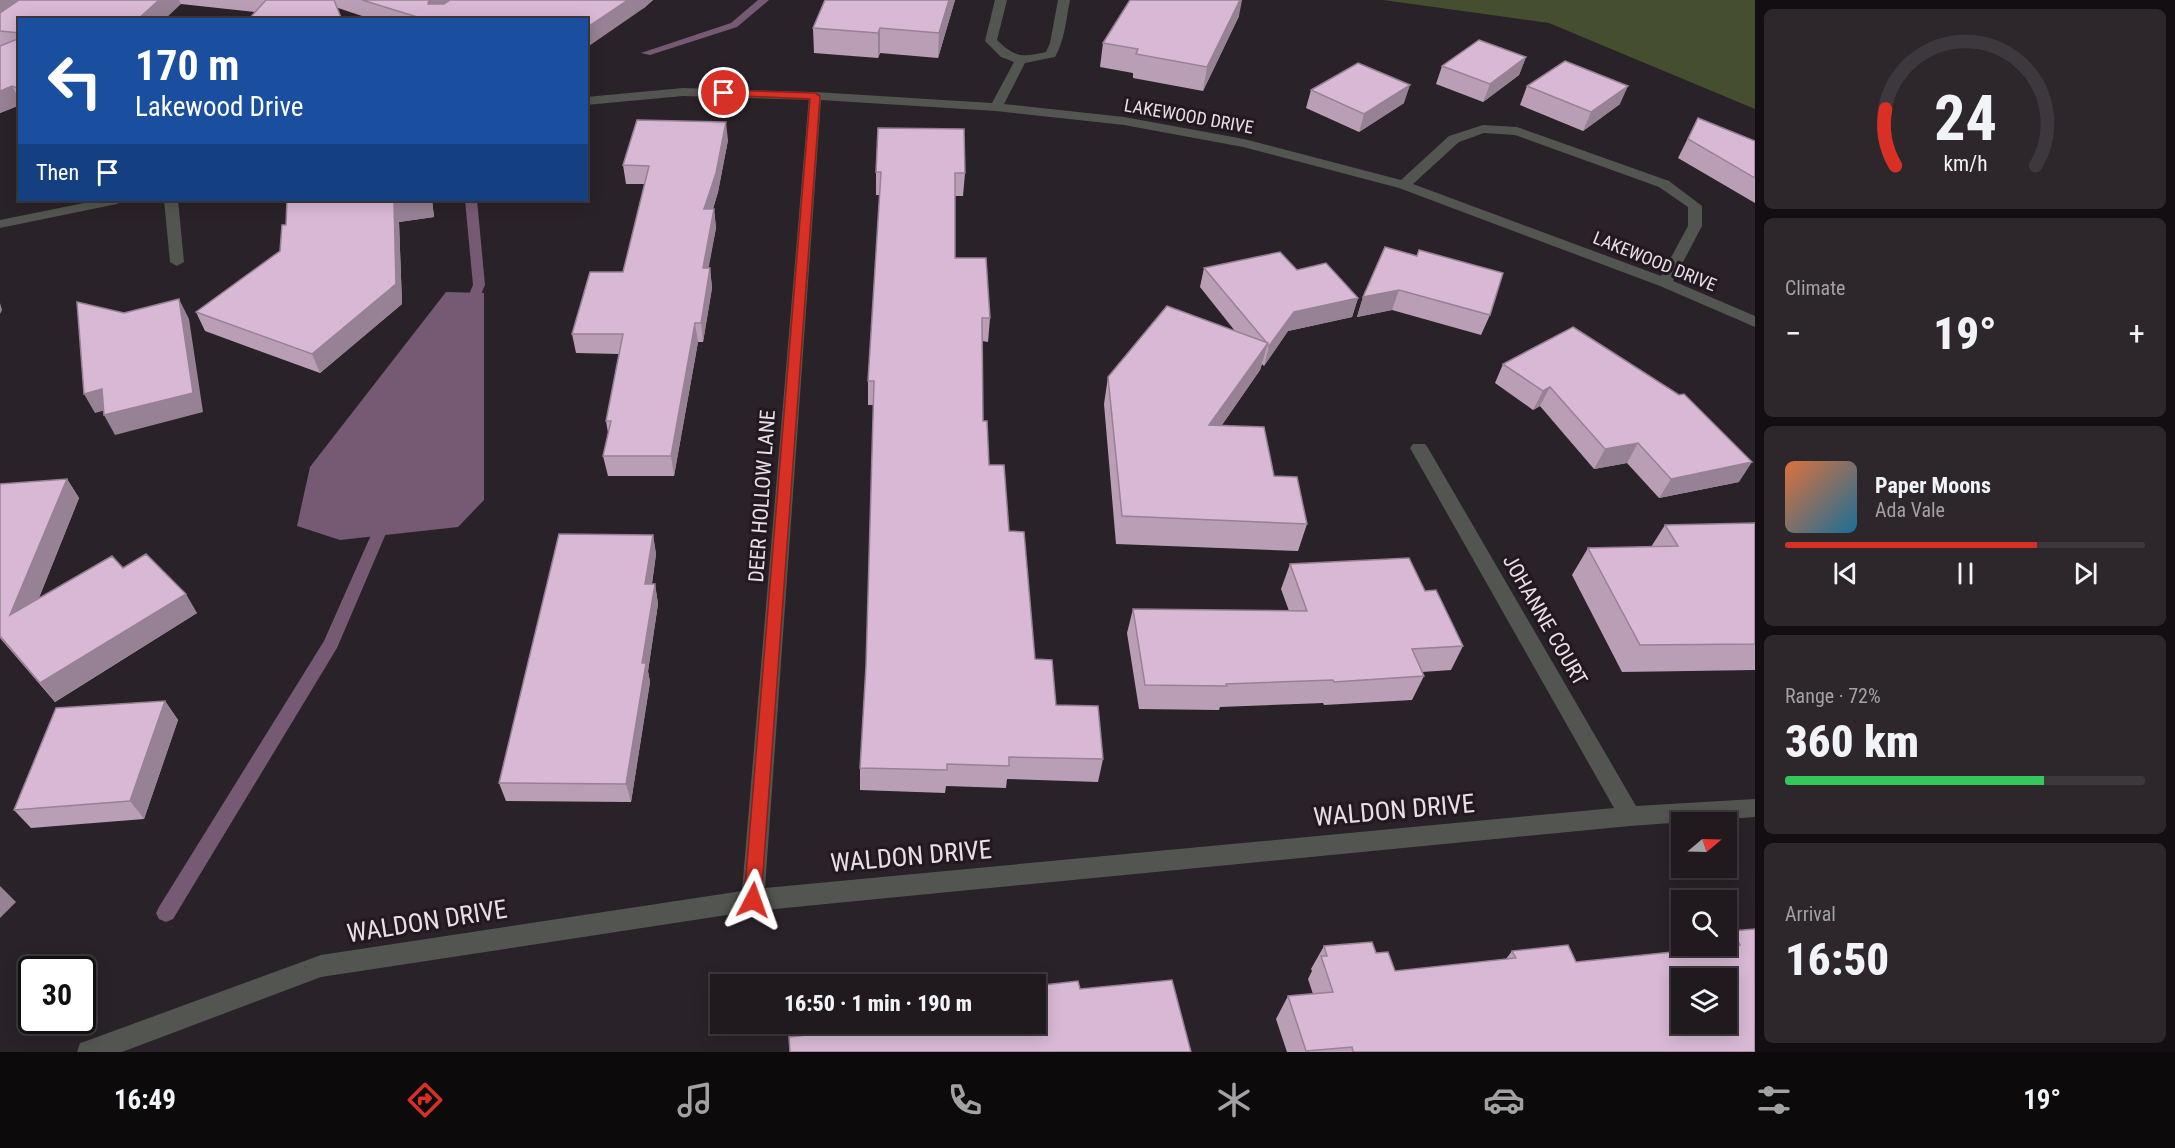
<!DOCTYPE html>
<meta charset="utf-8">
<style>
:root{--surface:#201a1f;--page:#2d272c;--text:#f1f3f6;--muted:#a2a1a4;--line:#3d383d;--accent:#d93025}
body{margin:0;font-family:"Roboto Condensed",sans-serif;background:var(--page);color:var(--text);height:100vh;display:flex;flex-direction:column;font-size:22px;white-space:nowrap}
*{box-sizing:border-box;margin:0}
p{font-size:20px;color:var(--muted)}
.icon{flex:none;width:33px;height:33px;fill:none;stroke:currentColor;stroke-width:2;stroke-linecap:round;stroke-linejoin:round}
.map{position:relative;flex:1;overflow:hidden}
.side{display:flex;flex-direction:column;gap:9px;padding:9px;background:#120e11;width:420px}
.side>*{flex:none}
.hud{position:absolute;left:18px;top:18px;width:570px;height:183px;border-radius:0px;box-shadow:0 3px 15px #0003,0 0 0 2px var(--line);background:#1a4fa0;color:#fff;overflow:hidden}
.needle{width:39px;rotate:71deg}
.tools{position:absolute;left:1671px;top:812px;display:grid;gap:12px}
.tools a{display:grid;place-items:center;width:66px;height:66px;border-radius:0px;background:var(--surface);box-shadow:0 3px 15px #0003,0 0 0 2px var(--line);font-size:30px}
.speed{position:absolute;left:18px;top:956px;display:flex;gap:12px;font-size:30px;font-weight:700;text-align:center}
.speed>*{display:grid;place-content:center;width:78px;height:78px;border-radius:50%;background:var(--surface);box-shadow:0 3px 15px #0003,0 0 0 2px var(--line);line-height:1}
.speed .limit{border:3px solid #111;border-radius:9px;background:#fff;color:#111}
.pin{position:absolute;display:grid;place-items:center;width:51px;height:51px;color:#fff;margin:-26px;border:3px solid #fff;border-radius:50%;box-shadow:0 2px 6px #0007}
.me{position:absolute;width:66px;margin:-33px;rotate:4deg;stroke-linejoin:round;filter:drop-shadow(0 0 4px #0008)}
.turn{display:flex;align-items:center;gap:21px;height:126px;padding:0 18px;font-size:27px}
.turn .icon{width:78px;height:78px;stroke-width:2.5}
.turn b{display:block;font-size:42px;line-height:51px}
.then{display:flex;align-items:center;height:57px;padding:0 18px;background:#0003;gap:12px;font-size:22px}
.big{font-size:45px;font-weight:800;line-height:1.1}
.side .tile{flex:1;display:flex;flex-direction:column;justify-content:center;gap:9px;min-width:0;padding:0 21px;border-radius:9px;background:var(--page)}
.side .dial{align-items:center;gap:0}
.dial svg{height:156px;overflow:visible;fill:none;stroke:var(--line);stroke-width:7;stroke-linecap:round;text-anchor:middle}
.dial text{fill:var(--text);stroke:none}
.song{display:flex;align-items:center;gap:18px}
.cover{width:72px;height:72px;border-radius:9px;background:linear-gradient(135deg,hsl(20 70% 55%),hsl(200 70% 35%))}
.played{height:6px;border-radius:3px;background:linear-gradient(90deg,var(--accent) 70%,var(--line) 70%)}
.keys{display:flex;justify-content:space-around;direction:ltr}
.heat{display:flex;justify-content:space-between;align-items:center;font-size:33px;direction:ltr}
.charge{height:9px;border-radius:4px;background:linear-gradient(90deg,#34c759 72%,var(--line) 0)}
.trip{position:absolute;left:710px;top:974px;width:336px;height:60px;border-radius:0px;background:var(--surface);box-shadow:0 3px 15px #0003,0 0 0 2px var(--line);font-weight:800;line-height:60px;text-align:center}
.tab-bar{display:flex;height:96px;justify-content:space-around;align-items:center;background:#0d0a0c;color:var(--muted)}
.tab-bar .icon{width:42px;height:42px}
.tab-bar .active{color:var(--accent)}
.tab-bar b{font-size:27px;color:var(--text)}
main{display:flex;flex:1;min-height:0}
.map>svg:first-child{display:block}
.green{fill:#454e2f}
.water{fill:#765a73}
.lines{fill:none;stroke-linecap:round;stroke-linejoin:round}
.stream{fill:#765a73;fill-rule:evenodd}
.minor{fill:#535550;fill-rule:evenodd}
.tertiary{fill:#535550;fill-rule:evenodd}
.wall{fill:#ba9eb6}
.shaded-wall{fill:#978194}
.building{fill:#d8b8d4;stroke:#978194;stroke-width:1.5;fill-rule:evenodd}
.route{fill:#d93025;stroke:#8d1f18;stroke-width:1.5}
.labels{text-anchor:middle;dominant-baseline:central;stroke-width:6;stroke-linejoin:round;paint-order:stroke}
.far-street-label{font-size:18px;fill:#e6e0e5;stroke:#211820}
.street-label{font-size:21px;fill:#e6e0e5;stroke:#211820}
.near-street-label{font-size:26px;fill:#e6e0e5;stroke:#211820}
</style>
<main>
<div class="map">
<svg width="1755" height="1052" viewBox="0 0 1755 1052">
<rect width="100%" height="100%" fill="#2a2229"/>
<path class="green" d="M 1383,0 L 1755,0 L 1755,109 L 1549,23 Z"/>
<path class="water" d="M 446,292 L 484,293 L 484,500 L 458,527 L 340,540 L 297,526 L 310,467 Z"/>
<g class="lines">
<path class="stream" d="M 758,0 L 769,0 L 737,27 L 650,55 L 641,53 L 731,23 Z
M 465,200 L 477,200 L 485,285 L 474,311 L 468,315 L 462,311 L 473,285 Z
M 386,512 L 391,513 L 393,517 L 337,648 L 173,919 L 166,922 L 159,919 L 156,913 L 159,907 L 324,641 L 379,517 L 381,513 Z"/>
<path class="minor" d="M 995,0 L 1007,0 L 997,40 C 1015,58 1023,57 1046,52 L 1050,43 L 1058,0 L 1070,0 C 1066,19 1065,40 1055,57 L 1025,63 L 1004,104 L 1124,117 L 1244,139 L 1401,180 L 1449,136 L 1483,125 L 1517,127 L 1669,181 L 1702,206 L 1702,226 L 1673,281 L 1755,316 L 1755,327 L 1660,286 L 1399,188 L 1243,147 L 1124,125 L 996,111 L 821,100 L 765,888 L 1614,808 L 1410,448 L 1413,444 L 1425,444 L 1428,448 L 1636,806 L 1755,799 L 1755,817 L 1630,826 L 753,911 L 321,977 L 122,1052 L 77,1052 L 80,1043 L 89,1040 L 321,955 L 742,891 L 809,96 L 815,92 L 992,103 L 1014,62 L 1001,57 L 985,41 ZM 1484,133 L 1515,135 L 1659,187 L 1688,207 L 1688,226 L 1661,276 L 1413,184 L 1459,142 Z
M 164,200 L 178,200 L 184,262 L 177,266 L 170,262 Z"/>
<path class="tertiary" d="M 683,88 L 815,92 L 821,96 L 815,100 L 683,96 L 586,105 L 586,97 Z
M 99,200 L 124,200 L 117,204 L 0,228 L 0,220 Z"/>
</g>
<path class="wall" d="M 0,0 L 653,0 L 644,8 L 586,20 L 374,20 L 338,8 L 255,12 L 181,4 L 20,20 L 20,105 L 0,113 Z
M 825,0 L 955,0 L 938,58 L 880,53 L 878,58 L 814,53 L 813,28 Z
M 1239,16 L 1203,91 L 1133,78 L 1133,73 L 1100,67 L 1103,43 Z
M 1526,57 L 1519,75 L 1483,102 L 1436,84 L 1442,66 Z
M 1527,86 L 1620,104 L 1583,131 L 1520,105 Z
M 1311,90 L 1404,103 L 1359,132 L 1306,108 Z
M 1698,118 L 1755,141 L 1755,203 L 1678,158 Z
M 728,140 L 718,192 L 713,209 L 714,209 L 716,228 L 708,268 L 710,268 L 712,288 L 703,342 L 698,342 L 674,476 L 608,476 L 603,456 L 608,433 L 606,421 L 619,354 L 576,353 L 572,334 L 623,272 L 645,184 L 626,184 L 623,165 Z
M 876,172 L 965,173 L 963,196 L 955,196 L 955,258 L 990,318 L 988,342 L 982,341 L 983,421 L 989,465 L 1009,531 L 1035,659 L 1056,705 L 1103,759 L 1098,782 L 1007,779 L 1006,788 L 946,786 L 945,793 L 860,790 L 860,768 L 866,666 L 874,405 L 868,405 L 868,381 L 880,195 L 876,195 Z
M 287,200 L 432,200 L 434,217 L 399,222 L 402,304 L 320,373 L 205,331 L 196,312 L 280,251 L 286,225 Z
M 1385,247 L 1490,315 L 1481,335 L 1392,310 L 1357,317 L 1363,297 Z
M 1204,268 L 1297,270 L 1358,298 L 1352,317 L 1288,331 L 1264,366 L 1262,364 L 1260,370 L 1222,425 L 1274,476 L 1307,524 L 1298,551 L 1116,544 L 1104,404 L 1108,377 L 1235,331 L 1200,287 Z
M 1503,364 L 1739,482 L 1659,498 L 1627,463 L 1594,469 L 1540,406 L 1533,410 L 1495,383 Z
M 67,479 L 79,498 L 39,598 L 123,568 L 197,613 L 55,702 L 0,638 L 0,484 Z
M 1755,523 L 1755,670 L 1622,672 L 1572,575 L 1588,548 L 1651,547 L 1665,525 Z
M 653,535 L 656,554 L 652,584 L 655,584 L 658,604 L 648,671 L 650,682 L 631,802 L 506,801 L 499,783 Z
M 1290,564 L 1425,591 L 1463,646 L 1451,670 L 1422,672 L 1424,676 L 1412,700 L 1324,705 L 1323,703 L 1220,707 L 1219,710 L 1139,709 L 1127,633 L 1133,609 L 1289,611 L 1281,589 Z
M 165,701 L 178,720 L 144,819 L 31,828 L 14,810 Z
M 1755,929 L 1755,1052 L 1287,1052 L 1276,1019 L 1288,996 L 1313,994 L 1308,979 L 1312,971 L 1311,969 L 1324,946 L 1376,953 L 1395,971 L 1506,959 L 1512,951 L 1576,962 L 1716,947 L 1718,945 L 1726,945 L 1726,937 L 1733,931 Z"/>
<path class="shaded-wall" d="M 0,0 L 31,0 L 0,22 Z
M 159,0 L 179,0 L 181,4 L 164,20 L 137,20 Z
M 429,0 L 455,0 L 433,18 L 428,4 Z
M 628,0 L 653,0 L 644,8 L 586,48 L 586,28 Z
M 949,0 L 955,0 L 938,58 L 939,33 Z
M 1240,0 L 1242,0 L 1239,16 L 1203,91 L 1207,67 Z
M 880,28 L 880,53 L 878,58 L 878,33 Z
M 1526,57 L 1519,75 L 1483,102 L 1490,84 Z
M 1410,85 L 1404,103 L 1359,132 L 1364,114 Z
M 12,86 L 20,101 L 20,105 L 0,113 L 0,91 Z
M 1628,86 L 1620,104 L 1583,131 L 1591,112 Z
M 726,122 L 728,140 L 718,192 L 707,228 L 704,209 Z
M 416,200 L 432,200 L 434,217 L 399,222 L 402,304 L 320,373 L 312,354 L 394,203 Z
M 714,209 L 716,228 L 705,288 L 703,268 Z
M 710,268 L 712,288 L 703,342 L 701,323 Z
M 1399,290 L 1392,310 L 1357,317 L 1363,297 Z
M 1358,298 L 1352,317 L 1288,331 L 1264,366 L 1269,346 L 1294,312 Z
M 179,299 L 189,319 L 203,412 L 115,435 L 104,415 Z
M 0,303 L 2,310 L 0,314 Z
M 695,323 L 698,342 L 674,476 L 671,456 Z
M 1268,343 L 1260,370 L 1203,452 L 1209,425 Z
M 1550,387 L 1540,406 L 1533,410 L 1543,391 Z
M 102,389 L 113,408 L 95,413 L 84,394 Z
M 1638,443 L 1627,463 L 1594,469 L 1605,449 Z
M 1752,462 L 1739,482 L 1659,498 L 1671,479 Z
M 67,479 L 79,498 L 24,634 L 10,615 Z
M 653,535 L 656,554 L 649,604 L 645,584 Z
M 655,584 L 658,604 L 648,671 L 650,682 L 631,802 L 626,784 L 642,663 Z
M 186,594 L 197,613 L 55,702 L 40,683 Z
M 165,701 L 178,720 L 144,819 L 130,801 Z
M 0,886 L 16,902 L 0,918 Z"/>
<path class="building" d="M 19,0 L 159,0 L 137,20 L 20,20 L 20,33 L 0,31 L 0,13 Z
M 266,0 L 334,0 L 342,20 L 248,20 Z
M 362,0 L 429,0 L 428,4 L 444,4 L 450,0 L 628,0 L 586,28 L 586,20 L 427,20 Z
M 825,0 L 949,0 L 939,33 L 880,28 L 878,33 L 813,28 Z
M 1130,0 L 1240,0 L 1207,67 L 1136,54 L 1138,49 L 1103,43 Z
M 20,38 L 20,89 L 12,86 L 0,91 L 0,46 Z
M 1479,40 L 1526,57 L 1490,84 L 1442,66 Z
M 1565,61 L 1628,86 L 1591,112 L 1527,86 Z
M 1358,63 L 1410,85 L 1364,114 L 1311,90 Z
M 1698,118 L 1755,141 L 1755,178 L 1688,139 Z
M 637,120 L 726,122 L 716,173 L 704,209 L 714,209 L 703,268 L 710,268 L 701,323 L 695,323 L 671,456 L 603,456 L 611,421 L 606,421 L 623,334 L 572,334 L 590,272 L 623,272 L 649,166 L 623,165 Z
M 878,128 L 964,129 L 965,173 L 955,173 L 955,258 L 986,258 L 990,318 L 982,318 L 983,421 L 987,421 L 989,465 L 1004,465 L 1009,531 L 1024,532 L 1035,659 L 1052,660 L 1056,705 L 1098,706 L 1103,759 L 1009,757 L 1009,766 L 947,764 L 947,770 L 860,768 L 866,666 L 874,381 L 868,381 L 881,172 L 876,172 Z
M 287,200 L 416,200 L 394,203 L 396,284 L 312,354 L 196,312 L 280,251 L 282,225 L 286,225 Z
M 1385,247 L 1417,256 L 1419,250 L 1503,273 L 1490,315 L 1399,290 L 1363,297 Z
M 1280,252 L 1297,270 L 1326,263 L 1358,298 L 1294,312 L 1269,346 L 1267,344 L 1268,343 L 1266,342 L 1204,268 Z
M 179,299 L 193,393 L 104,415 L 102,389 L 84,394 L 77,302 L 124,313 Z
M 1167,306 L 1268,343 L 1209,425 L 1264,427 L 1274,476 L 1297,477 L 1307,524 L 1122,516 L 1108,377 Z
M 1573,327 L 1679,395 L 1684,394 L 1752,462 L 1671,479 L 1638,443 L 1605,449 L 1550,387 L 1543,391 L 1503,364 Z
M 67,479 L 10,615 L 112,556 L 123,568 L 146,554 L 186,594 L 40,683 L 0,636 L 0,484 Z
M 1755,523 L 1755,644 L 1640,645 L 1588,548 L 1678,546 L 1665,525 Z
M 559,534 L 653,535 L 645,584 L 655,584 L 642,663 L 646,663 L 626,784 L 499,783 Z
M 1409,558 L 1425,591 L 1436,590 L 1463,646 L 1412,649 L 1424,676 L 1334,682 L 1333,680 L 1226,684 L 1227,686 L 1145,685 L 1133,609 L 1307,611 L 1290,564 Z
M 165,701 L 130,801 L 14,810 L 56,708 Z
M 1755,929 L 1755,1052 L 1353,1052 L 1352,1047 L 1306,1051 L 1288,996 L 1333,992 L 1321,956 L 1327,956 L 1324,946 L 1372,942 L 1376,953 L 1388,952 L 1395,971 L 1516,958 L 1512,951 L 1568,945 L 1576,962 L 1740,945 L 1733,931 ZM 1682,978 L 1726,978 L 1726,1023 L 1682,1023 Z
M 1172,980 L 1191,1052 L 790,1052 L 789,1037 L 882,1026 L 881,1023 L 1035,1023 L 1035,986 L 1078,981 L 1080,989 Z"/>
<path class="route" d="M 724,90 L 815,93 L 820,96 L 761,900 L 759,906 L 753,908 L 747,906 L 744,900 L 810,99 L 721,95 L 720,93 Z"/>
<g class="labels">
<g class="far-street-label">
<text transform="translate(1189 116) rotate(10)">LAKEWOOD DRIVE</text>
<text transform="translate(1655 261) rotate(22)">LAKEWOOD DRIVE</text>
</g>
<g class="street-label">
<text transform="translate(762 496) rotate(-86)">DEER HOLLOW LANE</text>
<text transform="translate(1545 620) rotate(60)">JOHANNE COURT</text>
</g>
<g class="near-street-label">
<text transform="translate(1394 810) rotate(-5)">WALDON DRIVE</text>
<text transform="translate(911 856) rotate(-5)">WALDON DRIVE</text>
<text transform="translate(427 921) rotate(-9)">WALDON DRIVE</text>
</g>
</g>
</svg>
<div class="tools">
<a><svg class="needle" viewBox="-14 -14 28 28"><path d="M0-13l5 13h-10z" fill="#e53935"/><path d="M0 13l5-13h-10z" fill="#a2a1a4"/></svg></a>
<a><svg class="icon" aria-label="search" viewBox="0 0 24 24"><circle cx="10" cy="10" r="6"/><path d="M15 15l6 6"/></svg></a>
<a><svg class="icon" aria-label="layers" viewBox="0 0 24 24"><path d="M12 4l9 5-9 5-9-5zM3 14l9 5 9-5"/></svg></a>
</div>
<div class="speed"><div class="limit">30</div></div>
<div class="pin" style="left:724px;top:93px;background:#d93025"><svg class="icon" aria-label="arrive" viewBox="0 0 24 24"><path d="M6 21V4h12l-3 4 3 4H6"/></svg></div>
<svg class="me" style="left:753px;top:900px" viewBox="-20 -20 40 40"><path d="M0-17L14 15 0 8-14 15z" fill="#d93025" stroke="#fff" stroke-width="4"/></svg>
<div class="trip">16:50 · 1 min · 190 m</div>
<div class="hud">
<div class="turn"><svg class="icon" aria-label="left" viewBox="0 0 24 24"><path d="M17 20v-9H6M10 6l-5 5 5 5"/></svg><div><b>170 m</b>Lakewood Drive</div></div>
<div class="then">Then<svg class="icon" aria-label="arrive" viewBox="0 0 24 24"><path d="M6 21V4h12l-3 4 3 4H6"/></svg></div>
</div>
</div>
<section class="side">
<div class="tile dial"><svg viewBox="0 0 100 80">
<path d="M14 69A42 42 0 1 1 86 69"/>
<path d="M14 69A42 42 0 0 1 9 40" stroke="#d93025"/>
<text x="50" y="56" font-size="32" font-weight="700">24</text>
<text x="50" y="72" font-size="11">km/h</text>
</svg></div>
<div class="tile"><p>Climate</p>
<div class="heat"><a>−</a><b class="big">19°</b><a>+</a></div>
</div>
<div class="tile">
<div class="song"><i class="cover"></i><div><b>Paper Moons</b><p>Ada Vale</p></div></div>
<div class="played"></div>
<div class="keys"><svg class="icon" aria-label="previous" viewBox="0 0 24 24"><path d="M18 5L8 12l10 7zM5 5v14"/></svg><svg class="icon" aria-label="pause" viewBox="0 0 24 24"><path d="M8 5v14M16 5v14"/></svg><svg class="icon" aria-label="next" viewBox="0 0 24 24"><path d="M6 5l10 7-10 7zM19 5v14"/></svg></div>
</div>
<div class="tile"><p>Range · 72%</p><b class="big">360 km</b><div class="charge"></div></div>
<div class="tile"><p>Arrival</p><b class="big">16:50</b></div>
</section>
</main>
<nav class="tab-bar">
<b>16:49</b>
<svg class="icon active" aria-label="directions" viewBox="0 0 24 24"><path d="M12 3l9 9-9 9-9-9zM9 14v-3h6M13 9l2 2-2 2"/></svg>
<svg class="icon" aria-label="music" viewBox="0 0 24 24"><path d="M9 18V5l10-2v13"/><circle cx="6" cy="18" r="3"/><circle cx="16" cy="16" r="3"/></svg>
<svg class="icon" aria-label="phone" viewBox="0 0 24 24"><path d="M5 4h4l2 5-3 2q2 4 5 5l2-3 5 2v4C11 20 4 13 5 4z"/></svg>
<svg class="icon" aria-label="climate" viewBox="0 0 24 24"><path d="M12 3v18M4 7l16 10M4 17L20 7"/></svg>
<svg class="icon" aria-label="car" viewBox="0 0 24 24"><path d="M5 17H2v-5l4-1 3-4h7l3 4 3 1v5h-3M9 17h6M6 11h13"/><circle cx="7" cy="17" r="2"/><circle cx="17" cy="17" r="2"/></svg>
<svg class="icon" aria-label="filters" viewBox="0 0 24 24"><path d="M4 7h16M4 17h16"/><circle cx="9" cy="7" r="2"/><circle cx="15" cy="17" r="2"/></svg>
<b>19°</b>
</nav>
